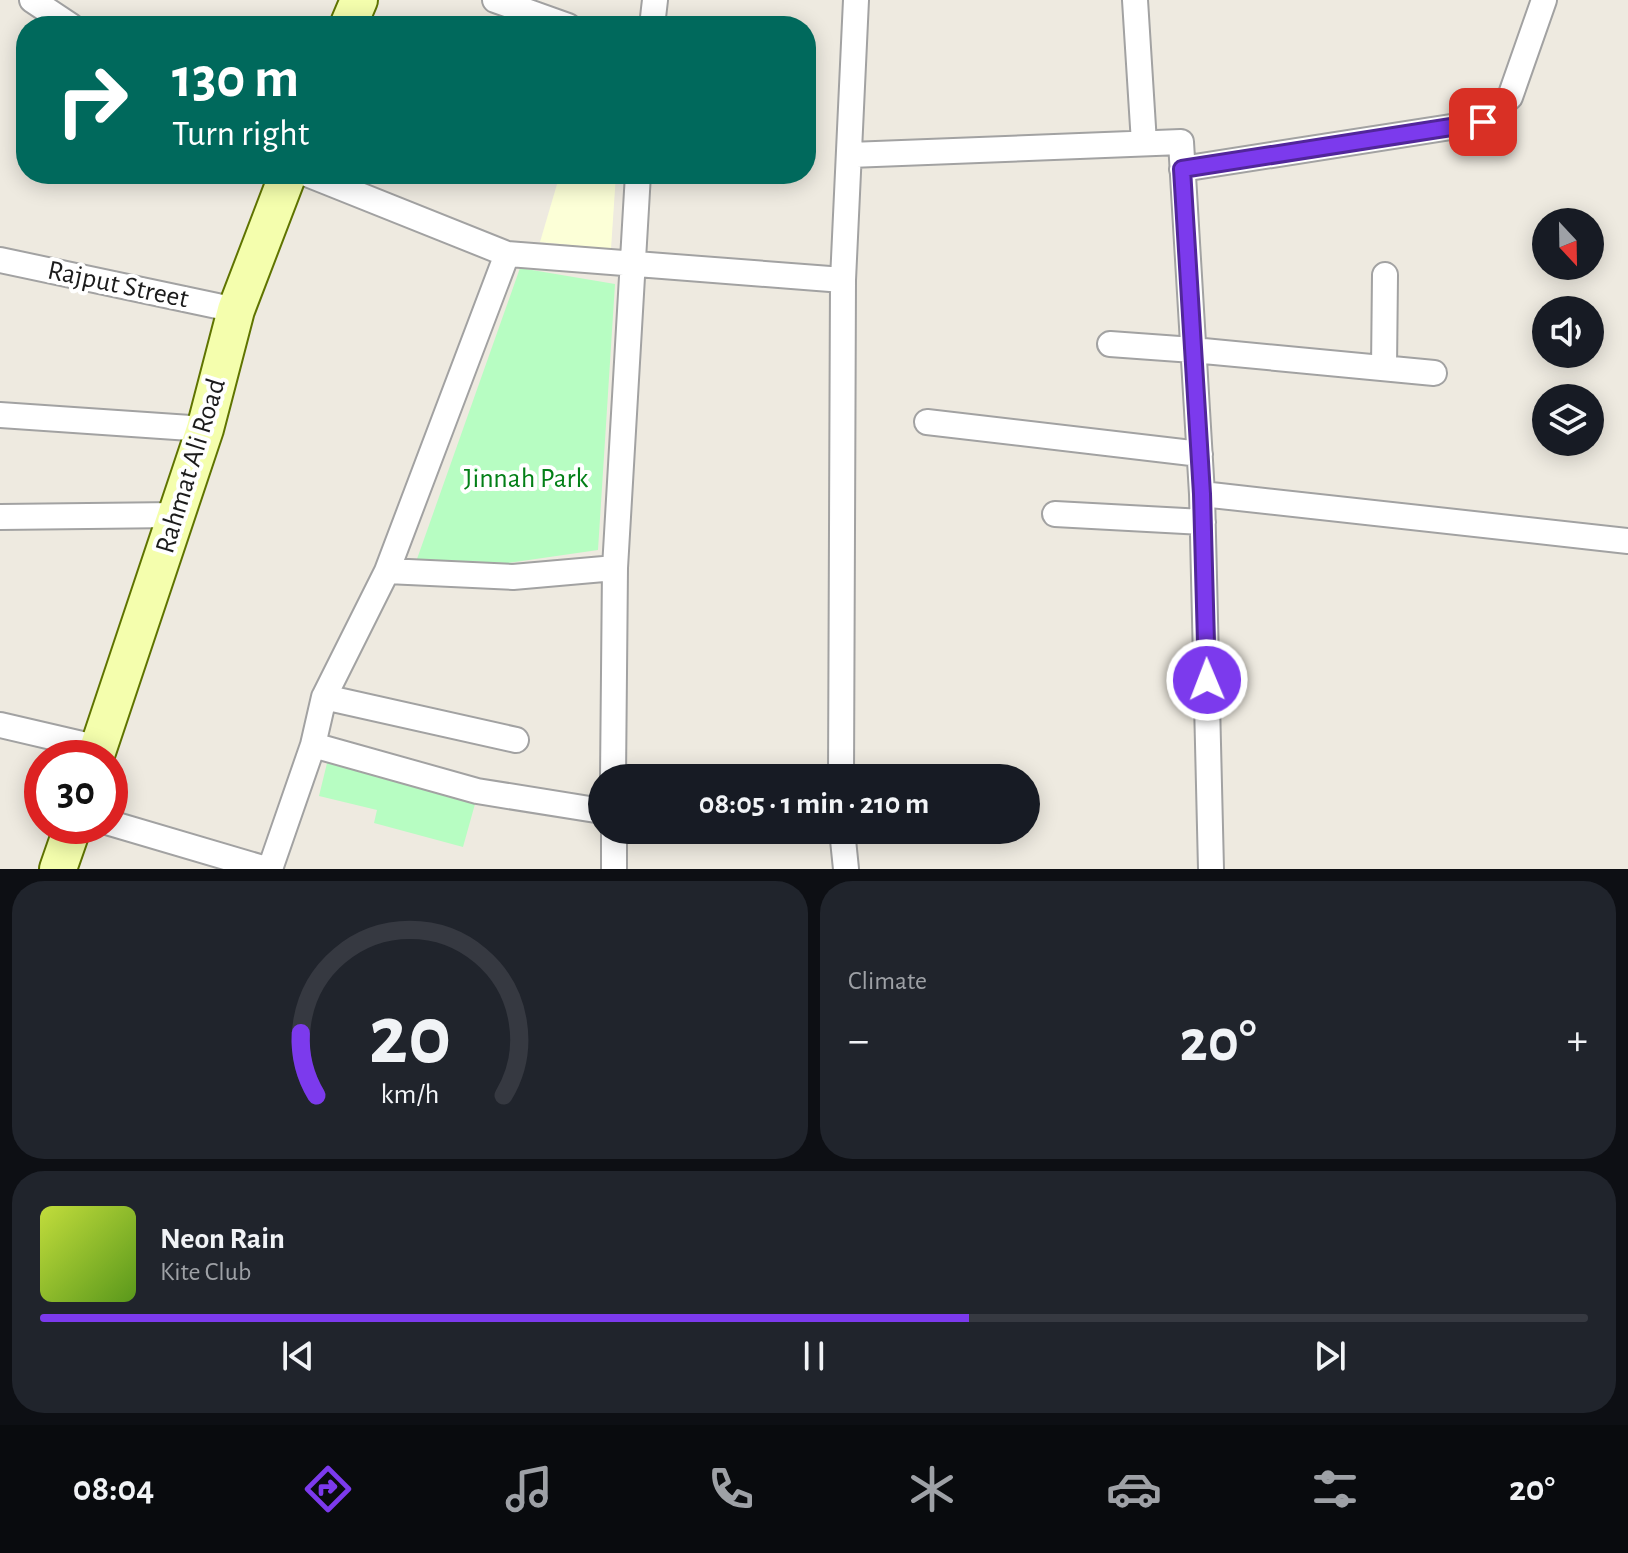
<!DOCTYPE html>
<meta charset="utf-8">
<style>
:root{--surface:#171b24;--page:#20242c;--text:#f1f3f6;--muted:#9ea1a6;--line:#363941;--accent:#7c3aed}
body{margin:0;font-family:"Alegreya Sans",sans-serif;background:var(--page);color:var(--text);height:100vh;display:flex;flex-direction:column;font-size:30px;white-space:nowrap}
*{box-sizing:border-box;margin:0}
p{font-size:26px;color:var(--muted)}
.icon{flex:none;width:44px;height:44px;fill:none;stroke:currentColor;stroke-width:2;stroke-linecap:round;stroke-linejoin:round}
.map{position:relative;height:869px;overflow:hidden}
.side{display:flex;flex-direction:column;gap:12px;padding:12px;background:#0d0f14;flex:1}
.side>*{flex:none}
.guide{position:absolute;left:16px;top:16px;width:800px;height:168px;border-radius:32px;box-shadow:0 4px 20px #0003;background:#00695c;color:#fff;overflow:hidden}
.needle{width:52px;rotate:158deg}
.controls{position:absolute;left:1532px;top:208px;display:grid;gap:16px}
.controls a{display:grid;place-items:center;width:72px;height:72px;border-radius:50%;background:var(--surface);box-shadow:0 4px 20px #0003;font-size:40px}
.speed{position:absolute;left:24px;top:740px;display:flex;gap:16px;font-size:40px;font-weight:700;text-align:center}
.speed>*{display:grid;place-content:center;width:104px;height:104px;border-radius:50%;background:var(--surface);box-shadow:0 4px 20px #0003;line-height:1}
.speed .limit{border:12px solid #d22;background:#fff;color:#111}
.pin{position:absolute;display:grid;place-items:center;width:68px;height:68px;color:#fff;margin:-34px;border-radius:16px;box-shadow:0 4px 12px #0006}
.me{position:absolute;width:88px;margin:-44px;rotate:359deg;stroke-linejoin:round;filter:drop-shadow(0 0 6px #0008)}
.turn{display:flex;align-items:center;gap:28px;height:168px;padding:0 24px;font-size:36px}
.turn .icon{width:104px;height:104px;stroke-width:2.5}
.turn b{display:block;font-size:56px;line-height:68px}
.big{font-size:60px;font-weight:700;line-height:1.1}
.side .card{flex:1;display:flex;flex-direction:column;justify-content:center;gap:12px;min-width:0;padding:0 28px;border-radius:32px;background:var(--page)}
.side .dial{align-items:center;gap:0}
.dial svg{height:208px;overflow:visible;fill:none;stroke:var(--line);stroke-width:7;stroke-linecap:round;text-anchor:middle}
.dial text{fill:var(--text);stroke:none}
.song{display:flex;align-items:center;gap:24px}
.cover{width:96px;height:96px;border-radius:12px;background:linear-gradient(135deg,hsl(70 70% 55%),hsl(90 70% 35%))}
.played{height:8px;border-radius:4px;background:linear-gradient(90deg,var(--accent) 60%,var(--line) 60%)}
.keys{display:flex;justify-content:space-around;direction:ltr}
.heat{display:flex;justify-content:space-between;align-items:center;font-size:44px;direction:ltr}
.side .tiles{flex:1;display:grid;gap:12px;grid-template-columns:1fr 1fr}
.card:last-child{grid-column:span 2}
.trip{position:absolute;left:588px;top:764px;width:452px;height:80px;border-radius:40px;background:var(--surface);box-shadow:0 4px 20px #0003;font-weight:700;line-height:80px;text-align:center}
.dock{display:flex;height:128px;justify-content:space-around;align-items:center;background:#090b0e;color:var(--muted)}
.dock .icon{width:56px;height:56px}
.dock .selected{color:var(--accent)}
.dock b{font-size:36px;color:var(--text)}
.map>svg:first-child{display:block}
.education{fill:#fcffd7}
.park{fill:#b7fdc2}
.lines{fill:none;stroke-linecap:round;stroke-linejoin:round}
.street-casing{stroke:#a2a2a2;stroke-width:28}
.secondary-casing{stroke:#5f7400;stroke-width:40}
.street{stroke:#fff;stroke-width:24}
.secondary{stroke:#f4fead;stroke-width:36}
.route-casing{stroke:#51269a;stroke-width:20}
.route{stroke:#7c3aed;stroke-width:14}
.labels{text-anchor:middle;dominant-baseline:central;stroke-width:8;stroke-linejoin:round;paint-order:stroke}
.street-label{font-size:28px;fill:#1b1b1b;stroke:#fff}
.park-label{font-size:28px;fill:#037f17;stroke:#fff}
</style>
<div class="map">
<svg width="1628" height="869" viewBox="0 0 1628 869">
<rect width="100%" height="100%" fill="#eeeae0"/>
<path class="education" d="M 560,174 L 616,174 L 611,249 L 540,242 Z"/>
<path class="park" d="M 520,268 L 615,284 L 598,550 L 508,563 L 417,559 Z
M 328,759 L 475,804 L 463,847 L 374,823 L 377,810 L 319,796 Z"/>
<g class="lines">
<defs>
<path id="street" d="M 32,0 L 71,26
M 495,0 L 568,26
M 1135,0 L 1144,143
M 652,26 L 655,0
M 850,155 L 1181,142 L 1202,494 L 1211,869
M 1182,169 L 1483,122 L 1510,97 L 1544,0
M 307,174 L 507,254 L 843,280
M 0,260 L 236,310
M 1110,344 L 1193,350 L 1434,373
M 1384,368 L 1385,275
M 0,415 L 205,429
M 927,422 L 1200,454
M 1202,494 L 1628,541
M 1055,514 L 1203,522
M 0,517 L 176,515
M 387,571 L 513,577 L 615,568 L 638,174
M 324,697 L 516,740
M 0,725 L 99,748
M 313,745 L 477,791 L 602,811
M 613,778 L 615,568
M 841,778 L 843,280 L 856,0
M 110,823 L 266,869
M 614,830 L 614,869
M 842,830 L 846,869
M 270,869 L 313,745 L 324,697 L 387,571 L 507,254"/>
<path id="secondary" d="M 348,26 L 359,0
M 95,758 L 205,429 L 236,310 L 288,174
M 58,869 L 73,826"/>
</defs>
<use href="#street" class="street-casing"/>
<use href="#secondary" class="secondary-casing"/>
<use href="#street" class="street"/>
<use href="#secondary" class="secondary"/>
</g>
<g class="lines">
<defs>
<path id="route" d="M 1207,680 L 1202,494 L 1182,169 L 1483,122"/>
</defs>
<use href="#route" class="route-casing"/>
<use href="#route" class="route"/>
</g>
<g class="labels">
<g class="street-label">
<text transform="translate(118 285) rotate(12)">Rajput Street</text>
<text transform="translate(191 466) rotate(-73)">Rahmat Ali Road</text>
</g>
<g class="park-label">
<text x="526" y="479">Jinnah Park</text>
</g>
</g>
</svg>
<div class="controls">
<a><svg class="needle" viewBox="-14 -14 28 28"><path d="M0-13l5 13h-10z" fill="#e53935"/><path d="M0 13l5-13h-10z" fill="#9ea1a6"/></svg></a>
<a><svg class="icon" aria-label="sound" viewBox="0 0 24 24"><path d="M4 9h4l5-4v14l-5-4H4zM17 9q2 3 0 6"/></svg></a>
<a><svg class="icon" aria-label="layers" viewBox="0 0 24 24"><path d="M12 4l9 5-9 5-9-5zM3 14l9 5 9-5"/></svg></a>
</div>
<div class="speed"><div class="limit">30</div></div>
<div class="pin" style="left:1483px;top:122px;background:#d93025"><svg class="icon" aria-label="arrive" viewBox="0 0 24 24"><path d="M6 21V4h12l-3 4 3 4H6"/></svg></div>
<svg class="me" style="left:1207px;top:680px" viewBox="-20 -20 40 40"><circle r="17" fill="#7c3aed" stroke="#fff" stroke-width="3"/><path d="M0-11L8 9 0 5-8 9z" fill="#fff"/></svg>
<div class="trip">08:05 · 1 min · 210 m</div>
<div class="guide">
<div class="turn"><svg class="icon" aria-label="right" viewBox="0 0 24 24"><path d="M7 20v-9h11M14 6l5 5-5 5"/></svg><div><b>130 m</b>Turn right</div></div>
</div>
</div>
<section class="side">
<div class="tiles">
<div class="card dial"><svg viewBox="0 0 100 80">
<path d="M14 69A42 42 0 1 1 86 69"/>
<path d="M14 69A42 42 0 0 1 8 45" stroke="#7c3aed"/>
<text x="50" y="56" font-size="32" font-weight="700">20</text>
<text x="50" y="72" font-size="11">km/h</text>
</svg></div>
<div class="card"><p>Climate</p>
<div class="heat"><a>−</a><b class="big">20°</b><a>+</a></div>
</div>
<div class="card">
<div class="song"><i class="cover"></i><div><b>Neon Rain</b><p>Kite Club</p></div></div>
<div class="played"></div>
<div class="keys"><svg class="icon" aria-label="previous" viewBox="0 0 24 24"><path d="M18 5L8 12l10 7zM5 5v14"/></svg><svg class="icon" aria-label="pause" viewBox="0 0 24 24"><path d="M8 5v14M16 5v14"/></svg><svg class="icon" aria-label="next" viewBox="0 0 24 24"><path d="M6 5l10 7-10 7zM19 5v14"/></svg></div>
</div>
</div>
</section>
<nav class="dock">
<b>08:04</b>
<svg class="icon selected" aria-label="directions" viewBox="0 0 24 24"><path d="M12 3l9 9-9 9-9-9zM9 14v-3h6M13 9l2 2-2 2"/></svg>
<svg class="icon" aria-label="music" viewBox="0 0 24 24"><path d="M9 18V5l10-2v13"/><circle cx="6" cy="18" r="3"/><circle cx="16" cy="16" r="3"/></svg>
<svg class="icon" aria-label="phone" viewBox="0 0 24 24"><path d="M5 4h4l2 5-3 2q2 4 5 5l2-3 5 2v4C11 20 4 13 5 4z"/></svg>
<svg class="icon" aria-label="climate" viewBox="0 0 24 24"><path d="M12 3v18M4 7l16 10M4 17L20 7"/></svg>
<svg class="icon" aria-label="car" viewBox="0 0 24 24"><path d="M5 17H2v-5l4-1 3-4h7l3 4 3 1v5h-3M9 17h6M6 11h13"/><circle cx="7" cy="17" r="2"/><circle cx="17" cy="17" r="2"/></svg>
<svg class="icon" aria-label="filters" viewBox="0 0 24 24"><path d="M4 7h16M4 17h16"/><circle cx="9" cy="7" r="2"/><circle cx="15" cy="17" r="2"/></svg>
<b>20°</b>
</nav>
